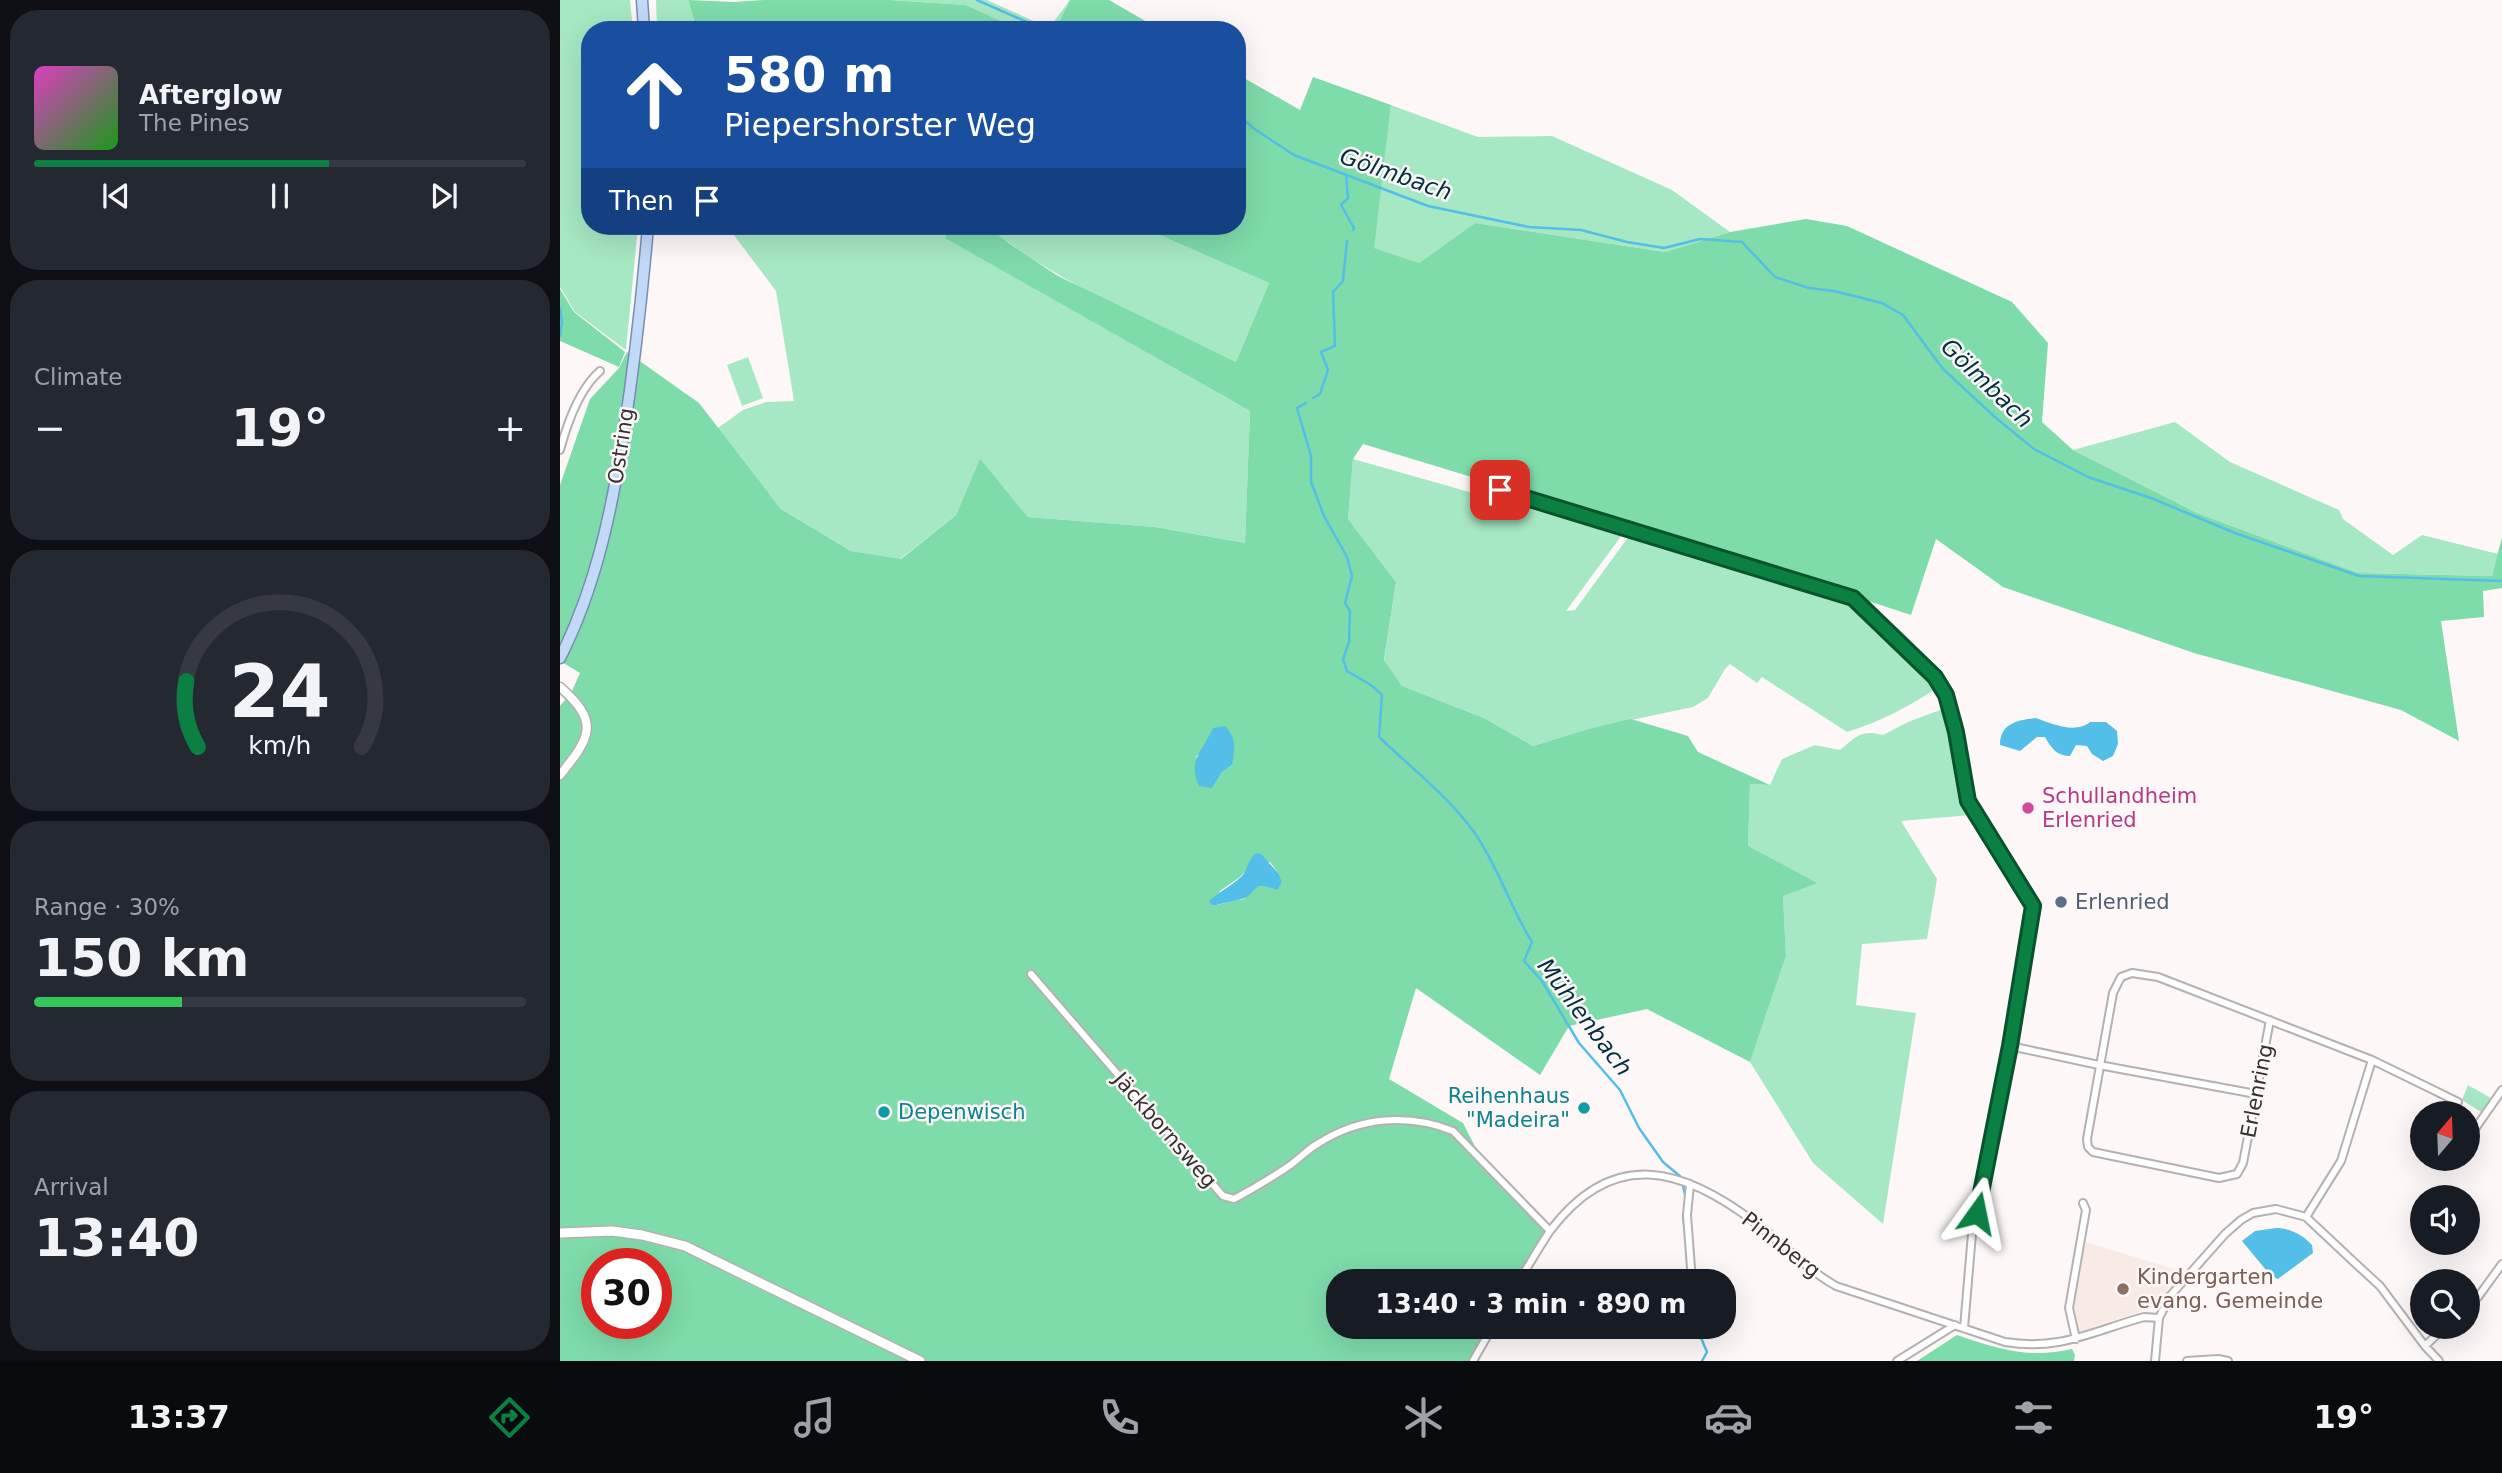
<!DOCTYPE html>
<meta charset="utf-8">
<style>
:root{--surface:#171b24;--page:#242831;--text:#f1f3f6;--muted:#9ea1a6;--line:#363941;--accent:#0b8043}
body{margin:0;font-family:"DejaVu Sans",sans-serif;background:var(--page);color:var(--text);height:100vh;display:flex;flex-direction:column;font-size:26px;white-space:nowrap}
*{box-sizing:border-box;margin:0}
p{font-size:23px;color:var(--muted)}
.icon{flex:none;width:38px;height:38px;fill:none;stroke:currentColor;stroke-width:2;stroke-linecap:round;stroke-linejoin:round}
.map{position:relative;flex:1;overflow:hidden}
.panel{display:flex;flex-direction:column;gap:10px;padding:10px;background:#0d0f14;width:560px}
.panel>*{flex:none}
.hud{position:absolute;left:21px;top:21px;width:665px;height:214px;border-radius:28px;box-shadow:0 7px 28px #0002;background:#1a4fa0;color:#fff;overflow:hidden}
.needle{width:46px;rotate:19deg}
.fabs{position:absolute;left:1850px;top:1101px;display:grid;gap:14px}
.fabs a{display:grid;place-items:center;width:70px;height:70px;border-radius:50%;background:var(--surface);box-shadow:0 7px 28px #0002;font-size:35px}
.speed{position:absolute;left:21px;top:1248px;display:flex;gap:14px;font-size:35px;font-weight:700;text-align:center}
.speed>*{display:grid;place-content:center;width:91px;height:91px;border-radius:50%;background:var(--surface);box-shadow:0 7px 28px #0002;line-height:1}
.speed .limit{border:10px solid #d22;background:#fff;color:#111}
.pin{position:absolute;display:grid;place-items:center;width:60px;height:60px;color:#fff;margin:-30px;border-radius:14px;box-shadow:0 4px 10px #0006}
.me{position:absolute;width:77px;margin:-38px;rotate:12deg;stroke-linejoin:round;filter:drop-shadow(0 0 5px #0008)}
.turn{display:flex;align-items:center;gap:24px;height:147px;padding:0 28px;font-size:32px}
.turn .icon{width:91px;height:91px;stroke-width:2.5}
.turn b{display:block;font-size:49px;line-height:60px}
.then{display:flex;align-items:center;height:66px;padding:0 28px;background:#0003;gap:14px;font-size:26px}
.big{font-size:52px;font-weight:700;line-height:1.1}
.panel .card{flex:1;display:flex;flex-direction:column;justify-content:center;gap:10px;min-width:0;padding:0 24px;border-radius:28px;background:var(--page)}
.panel .dial{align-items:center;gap:0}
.dial svg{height:182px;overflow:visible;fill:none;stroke:var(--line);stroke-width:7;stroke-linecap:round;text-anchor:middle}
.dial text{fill:var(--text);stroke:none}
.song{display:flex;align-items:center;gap:21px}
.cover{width:84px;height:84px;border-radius:10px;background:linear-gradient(135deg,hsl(310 70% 55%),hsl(120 70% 35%))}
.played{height:7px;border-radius:4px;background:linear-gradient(90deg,var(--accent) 60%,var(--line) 60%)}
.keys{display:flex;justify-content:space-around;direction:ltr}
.heat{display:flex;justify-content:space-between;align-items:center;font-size:38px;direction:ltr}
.charge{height:10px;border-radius:5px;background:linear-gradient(90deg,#34c759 30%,var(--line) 0)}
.trip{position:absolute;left:766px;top:1269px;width:410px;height:70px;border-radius:28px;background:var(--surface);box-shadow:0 7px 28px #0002;font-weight:700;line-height:70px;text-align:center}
.dock{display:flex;height:112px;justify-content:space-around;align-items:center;background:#090b0e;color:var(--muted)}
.dock .icon{width:49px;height:49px}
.dock .current{color:var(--accent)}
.dock b{font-size:32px;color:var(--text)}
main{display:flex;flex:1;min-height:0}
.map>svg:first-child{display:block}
.built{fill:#f8ebe6}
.green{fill:#a6e8c3}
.forest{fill:#7edbaa;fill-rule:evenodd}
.water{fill:#53bee8}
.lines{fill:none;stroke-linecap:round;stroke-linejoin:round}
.stream{stroke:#53bee8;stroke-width:2.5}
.minor-casing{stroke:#b6b1b0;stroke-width:10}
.tertiary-casing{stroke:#b6b1b0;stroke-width:11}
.secondary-casing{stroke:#b6b1b0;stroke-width:12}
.primary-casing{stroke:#768eaf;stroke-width:13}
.minor{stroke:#fff;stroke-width:6}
.tertiary{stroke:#fff;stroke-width:8}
.secondary{stroke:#fff;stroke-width:9}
.primary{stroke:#c2d9f8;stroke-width:10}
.route-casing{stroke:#07532c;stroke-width:18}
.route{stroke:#0b8043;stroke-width:12}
.hotel-dot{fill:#d1479c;stroke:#fdf8f7;stroke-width:2.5}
.service-dot{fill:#5c6f8a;stroke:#fdf8f7;stroke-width:2.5}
.culture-dot{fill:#0f9aa8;stroke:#fdf8f7;stroke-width:2.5}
.education-dot{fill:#8d6e63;stroke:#fdf8f7;stroke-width:2.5}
.labels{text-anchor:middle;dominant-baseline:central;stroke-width:5;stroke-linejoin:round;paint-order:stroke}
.street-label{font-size:21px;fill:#333231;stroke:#fdf8f7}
.hotel-label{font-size:21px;fill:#b23c85;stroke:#fdf8f7;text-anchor:start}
.service-label{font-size:21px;fill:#4e5e75;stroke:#fdf8f7;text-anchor:start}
.culture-label{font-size:21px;fill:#0d838f;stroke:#fdf8f7;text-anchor:end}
.education-label{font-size:21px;fill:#785e54;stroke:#fdf8f7;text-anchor:start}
.water-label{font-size:23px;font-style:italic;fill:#003041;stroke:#fdf8f7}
</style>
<main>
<section class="panel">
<div class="card">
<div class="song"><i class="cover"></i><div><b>Afterglow</b><p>The Pines</p></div></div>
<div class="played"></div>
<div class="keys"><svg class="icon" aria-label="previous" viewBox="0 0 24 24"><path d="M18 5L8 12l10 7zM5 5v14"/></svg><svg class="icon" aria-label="pause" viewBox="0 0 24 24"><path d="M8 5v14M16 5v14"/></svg><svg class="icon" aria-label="next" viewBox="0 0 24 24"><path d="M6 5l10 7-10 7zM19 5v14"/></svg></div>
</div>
<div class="card"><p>Climate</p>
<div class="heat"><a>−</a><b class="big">19°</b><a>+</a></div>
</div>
<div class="card dial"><svg viewBox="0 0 100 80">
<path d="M14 69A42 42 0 1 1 86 69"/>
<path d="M14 69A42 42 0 0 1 9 40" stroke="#0b8043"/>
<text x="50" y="56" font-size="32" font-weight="700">24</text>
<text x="50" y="72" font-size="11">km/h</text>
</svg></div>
<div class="card"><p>Range · 30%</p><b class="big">150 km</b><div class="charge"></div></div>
<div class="card"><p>Arrival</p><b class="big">13:40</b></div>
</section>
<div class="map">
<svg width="1942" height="1361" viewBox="0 0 1942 1361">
<rect width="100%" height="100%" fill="#fdf8f7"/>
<path class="built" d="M 1526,1242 L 1620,1271 L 1597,1306 L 1519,1332 L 1514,1307 Z"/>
<path class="green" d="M 0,0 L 70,0 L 73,30 L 30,30 L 30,226 L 78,226 L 66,350 L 15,312 L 0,287 Z
M 96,0 L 128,0 L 137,30 L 97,30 Z
M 329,0 L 427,0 L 489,28 L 510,0 L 495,30 L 461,30 L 406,5 Z
M 831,105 L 918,137 L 992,136 L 1112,190 L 1170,232 L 1105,252 L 915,223 L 859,263 L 813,248 Z
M 167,226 L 391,226 L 386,238 L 690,411 L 685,543 L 595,527 L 468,517 L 420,460 L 396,515 L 340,559 L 291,551 L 221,509 L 158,428 L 183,410 L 206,402 L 234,401 L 216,291 Z
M 427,226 L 579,226 L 709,283 L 676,362 C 591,321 501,286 427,226 Z
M 188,357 L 203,398 L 182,406 L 167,365 Z
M 1615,422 L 1670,462 L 1779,510 L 1783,519 L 1833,555 L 1862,535 L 1938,554 L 1932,576 L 1798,573 L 1637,513 L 1513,450 Z
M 793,459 L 1062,535 L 1006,611 L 1015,610 L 1069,536 L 1293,605 L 1375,689 C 1347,708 1319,722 1287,732 L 1202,677 L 1197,683 L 1170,664 L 1165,669 L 1148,698 L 1133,707 L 1028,729 L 973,746 L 924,718 L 842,686 L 824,661 L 836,582 L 788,519 Z
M 1383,709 L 1404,804 L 1411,815 L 1341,821 L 1377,879 L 1367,939 L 1302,944 L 1296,1005 L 1356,1013 L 1323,1224 L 1253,1163 L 1190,1062 L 1226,956 L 1223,896 L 1188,846 L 1190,784 L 1210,785 L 1222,759 L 1255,745 L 1280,750 C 1295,737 1302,729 1323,735 L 1348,722 Z
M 1908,1085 L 1931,1098 L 1921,1112 L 1902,1100 Z"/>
<path class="forest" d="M 128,0 L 174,2 L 205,0 L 329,0 L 406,5 L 461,30 L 137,30 Z
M 510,0 L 549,0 L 601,30 L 495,30 Z
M 677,74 L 740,110 L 753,77 L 831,105 L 814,248 L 859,263 L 915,223 L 1105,252 L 1170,232 L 1246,219 L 1287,226 L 1452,302 L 1488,343 L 1482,422 L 1513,450 L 1637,513 L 1798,573 L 1932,576 L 1942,537 L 1942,588 L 1923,591 L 1924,617 L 1881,621 L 1899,741 L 1841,710 L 1634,653 L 1443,587 L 1376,539 L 1351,615 L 1165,554 L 803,444 L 793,459 L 788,519 L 836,582 L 824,660 L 842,686 L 924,718 L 973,746 L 1028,729 L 1071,719 L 1128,736 L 1138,752 L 1210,785 L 1190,784 L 1188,846 L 1257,883 L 1223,896 L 1226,956 L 1190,1062 L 1087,1009 L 1009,1026 L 980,1075 L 856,988 L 829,1079 L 903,1123 L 928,1172 L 985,1232 L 956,1281 L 779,1281 L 779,1326 L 930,1327 L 910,1361 L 0,1361 L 0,706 L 12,691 L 20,673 L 0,661 L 0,485 L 30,399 L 59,368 L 67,352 L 139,403 L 221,509 L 291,551 L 341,559 L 396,515 L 420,459 L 468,517 L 595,527 L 685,543 L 690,411 L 385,238 L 391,226 L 427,226 L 450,244 L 498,276 L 676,362 L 709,283 L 579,226 L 677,226 ZM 653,729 L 672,765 L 661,773 L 636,757 L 647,744 ZM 710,862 L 719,874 L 722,883 L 694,887 L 684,899 L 652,906 L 660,891 L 680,877 L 688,868 ZM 37,1264 L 96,1264 L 96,1323 L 37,1323 Z
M 0,289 L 14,312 L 65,352 L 59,367 L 0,341 Z
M 1397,1335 C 1438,1349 1469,1359 1512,1349 L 1515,1355 L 1514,1361 L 1357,1361 Z"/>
<path class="water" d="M 1476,718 C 1492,724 1516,734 1530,722 L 1546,722 L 1557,731 L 1558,744 L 1553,756 L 1543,761 L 1532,754 L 1527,746 L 1516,745 L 1510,756 C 1497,756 1491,748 1485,737 L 1477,737 L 1460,751 L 1440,745 C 1440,723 1458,720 1476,718 Z
M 665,726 C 677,739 675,748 672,765 L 661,773 L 652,788 L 639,786 C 627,760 643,751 653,728 Z
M 696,853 L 701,854 L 719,874 L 722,882 L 717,890 C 690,879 699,893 682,899 C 673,902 662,903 653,906 L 649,901 C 659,892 671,886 681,877 C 688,870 688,859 696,853 Z
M 1716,1228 C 1730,1228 1743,1235 1752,1245 L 1753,1253 L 1718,1279 L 1711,1276 L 1682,1241 L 1695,1231 Z"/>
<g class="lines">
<path class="stream" d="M 417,0 L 485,30
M 677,113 L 693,128 L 734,155 L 868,206 L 969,227 L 1021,230 L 1067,242 L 1104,248 L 1140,239 L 1182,242 L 1215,277 L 1249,288 L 1274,291 L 1322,303 L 1343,315 L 1383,369 L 1436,418 L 1474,449 L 1528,477 L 1591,498 L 1675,533 L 1799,576 L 1942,581
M 786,175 L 788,198 L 781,205 L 794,228 L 793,230
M 0,308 L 2,323 L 0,336
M 753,398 L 760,394 L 768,370 L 761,352 L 775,346 L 773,292 L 783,281 L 787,241
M 746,403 L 737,408 L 751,456 L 751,482 L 764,516 L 787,557 L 792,576 L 785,603 L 790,611 L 789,642 L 783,659 L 787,671 L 811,685 L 822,695 L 819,737 C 849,766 891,799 914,832 C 938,866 950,907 972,942 L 964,961 L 982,981 L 1019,1043 L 1060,1090 L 1079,1128 L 1103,1162 L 1121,1177 L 1126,1199
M 1125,1205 L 1123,1218 L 1126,1236
M 1127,1247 L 1128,1271
M 1136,1326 L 1147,1352 L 1142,1361"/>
<defs>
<path id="minor" d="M 0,450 C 7,424 19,389 40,371
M 940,490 L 1293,598 L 1375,677 L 1386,695 L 1396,732 L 1408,801 L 1473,906 L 1450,1046 L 1412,1234 L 1404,1328
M 471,974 L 663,1196 L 674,1199 C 693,1189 711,1178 729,1166 C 739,1159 748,1149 759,1143 C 800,1117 848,1113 893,1131 L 990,1231
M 1710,1020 L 1683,1163 L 1677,1174 L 1659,1178 L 1533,1152 L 1528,1147 L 1527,1139 L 1553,993 L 1561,977 L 1572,973 L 1598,977 L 1812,1060 L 1898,1102
M 1450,1046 L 1539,1065 L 1696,1094
M 1908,1139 L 1942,1090
M 1130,1184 L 1127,1215 L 1132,1281
M 1746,1217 L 1781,1161 L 1812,1060
M 959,1281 C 969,1265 979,1247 990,1231 C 1053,1147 1123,1167 1197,1224 C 1224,1245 1246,1269 1276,1286 L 1445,1342 C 1500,1351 1533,1331 1584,1317 L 1599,1318
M 1908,1306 L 1918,1297 L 1942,1264
M 1516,1339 L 1509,1308 L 1526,1210 L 1523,1203
M 1865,1346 L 1886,1326
M 913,1361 L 933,1326
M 1337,1361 L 1395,1325
M 1595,1361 L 1599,1318 L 1610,1296 L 1665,1234 L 1681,1220 L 1693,1213 L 1716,1209 L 1746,1217 L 1796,1264 L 1820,1286 L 1865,1346 L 1879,1361
M 1627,1361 L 1658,1359 L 1668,1361"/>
<path id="tertiary" d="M 0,687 C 40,722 31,737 0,775"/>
<path id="secondary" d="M 0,1233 L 52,1231 L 82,1235 L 125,1246 L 360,1361"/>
<path id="primary" d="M 82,0 L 84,30
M 0,658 C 35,589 51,514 63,438 C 74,367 82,297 88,226"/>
</defs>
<use href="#minor" class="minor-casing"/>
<use href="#tertiary" class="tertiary-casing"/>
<use href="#secondary" class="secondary-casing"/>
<use href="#primary" class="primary-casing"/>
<use href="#minor" class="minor"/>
<use href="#tertiary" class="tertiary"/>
<use href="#secondary" class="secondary"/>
<use href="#primary" class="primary"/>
</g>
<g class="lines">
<defs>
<path id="route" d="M 940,490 L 1293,598 L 1375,677 L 1386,695 L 1396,732 L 1408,801 L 1473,906 L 1450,1046 L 1417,1213"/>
</defs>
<use href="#route" class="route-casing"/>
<use href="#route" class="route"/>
</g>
<circle class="hotel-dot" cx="1468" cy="808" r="7"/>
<circle class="service-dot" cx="1501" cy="902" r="7"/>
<g class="culture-dot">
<circle cx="1024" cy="1108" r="7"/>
<circle cx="324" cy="1112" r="7"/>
</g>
<circle class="education-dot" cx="1563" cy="1289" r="7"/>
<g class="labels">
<g class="street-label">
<text transform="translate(61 446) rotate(-81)">Ostring</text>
<text transform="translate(1697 1091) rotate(-79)">Erlenring</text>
<text transform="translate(605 1130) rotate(49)">Jäckbornsweg</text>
<text transform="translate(1221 1245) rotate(38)">Pinnberg</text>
</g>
<g class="hotel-label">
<text x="1482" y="796">Schullandheim<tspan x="1482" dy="24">Erlenried</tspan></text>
</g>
<g class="service-label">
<text x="1515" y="902">Erlenried</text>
</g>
<g class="culture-label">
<text x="1010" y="1096">Reihenhaus<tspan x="1010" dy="24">"Madeira"</tspan></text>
<text x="338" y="1112" text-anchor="start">Depenwisch</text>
</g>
<g class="education-label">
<text x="1577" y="1277">Kindergarten<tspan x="1577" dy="24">evang. Gemeinde</tspan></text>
</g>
<g class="water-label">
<text transform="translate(836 174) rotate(19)">Gölmbach</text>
<text transform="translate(1427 383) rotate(44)">Gölmbach</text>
<text transform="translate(1025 1017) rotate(53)">Mühlenbach</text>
</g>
</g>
</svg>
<div class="fabs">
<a><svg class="needle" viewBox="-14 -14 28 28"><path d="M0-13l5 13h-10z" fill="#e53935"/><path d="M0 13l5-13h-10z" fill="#9ea1a6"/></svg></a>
<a><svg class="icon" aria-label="sound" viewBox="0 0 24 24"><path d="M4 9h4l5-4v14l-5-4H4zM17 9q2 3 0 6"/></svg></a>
<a><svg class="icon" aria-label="search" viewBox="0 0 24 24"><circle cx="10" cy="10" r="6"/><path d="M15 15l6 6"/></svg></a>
</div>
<div class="speed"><div class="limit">30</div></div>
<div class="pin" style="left:940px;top:490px;background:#d93025"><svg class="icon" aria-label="arrive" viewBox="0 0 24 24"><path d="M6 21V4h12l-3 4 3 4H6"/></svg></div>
<svg class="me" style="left:1417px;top:1213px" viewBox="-20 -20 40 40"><path d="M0-17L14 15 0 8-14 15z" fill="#0b8043" stroke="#fff" stroke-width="4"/></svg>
<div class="trip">13:40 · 3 min · 890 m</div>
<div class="hud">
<div class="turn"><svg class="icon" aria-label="ahead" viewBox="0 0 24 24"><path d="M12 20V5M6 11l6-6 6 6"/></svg><div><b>580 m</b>Piepershorster Weg</div></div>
<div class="then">Then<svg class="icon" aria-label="arrive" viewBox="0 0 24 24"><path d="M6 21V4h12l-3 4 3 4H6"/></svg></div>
</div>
</div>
</main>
<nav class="dock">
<b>13:37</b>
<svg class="icon current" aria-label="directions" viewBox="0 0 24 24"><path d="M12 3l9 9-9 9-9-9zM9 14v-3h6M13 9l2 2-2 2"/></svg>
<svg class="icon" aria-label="music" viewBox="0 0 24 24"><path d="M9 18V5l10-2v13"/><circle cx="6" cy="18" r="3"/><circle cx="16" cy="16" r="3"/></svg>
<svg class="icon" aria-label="phone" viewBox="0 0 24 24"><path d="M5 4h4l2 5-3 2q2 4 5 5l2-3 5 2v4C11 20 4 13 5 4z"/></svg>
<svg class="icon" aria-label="climate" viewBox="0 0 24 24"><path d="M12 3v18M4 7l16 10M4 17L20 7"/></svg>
<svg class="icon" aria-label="car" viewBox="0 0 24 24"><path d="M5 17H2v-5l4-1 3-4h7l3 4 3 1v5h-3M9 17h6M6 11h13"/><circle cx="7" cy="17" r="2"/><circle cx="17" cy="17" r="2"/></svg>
<svg class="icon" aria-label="filters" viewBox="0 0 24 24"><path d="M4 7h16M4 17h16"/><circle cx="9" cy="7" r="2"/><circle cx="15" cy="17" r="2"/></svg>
<b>19°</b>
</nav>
